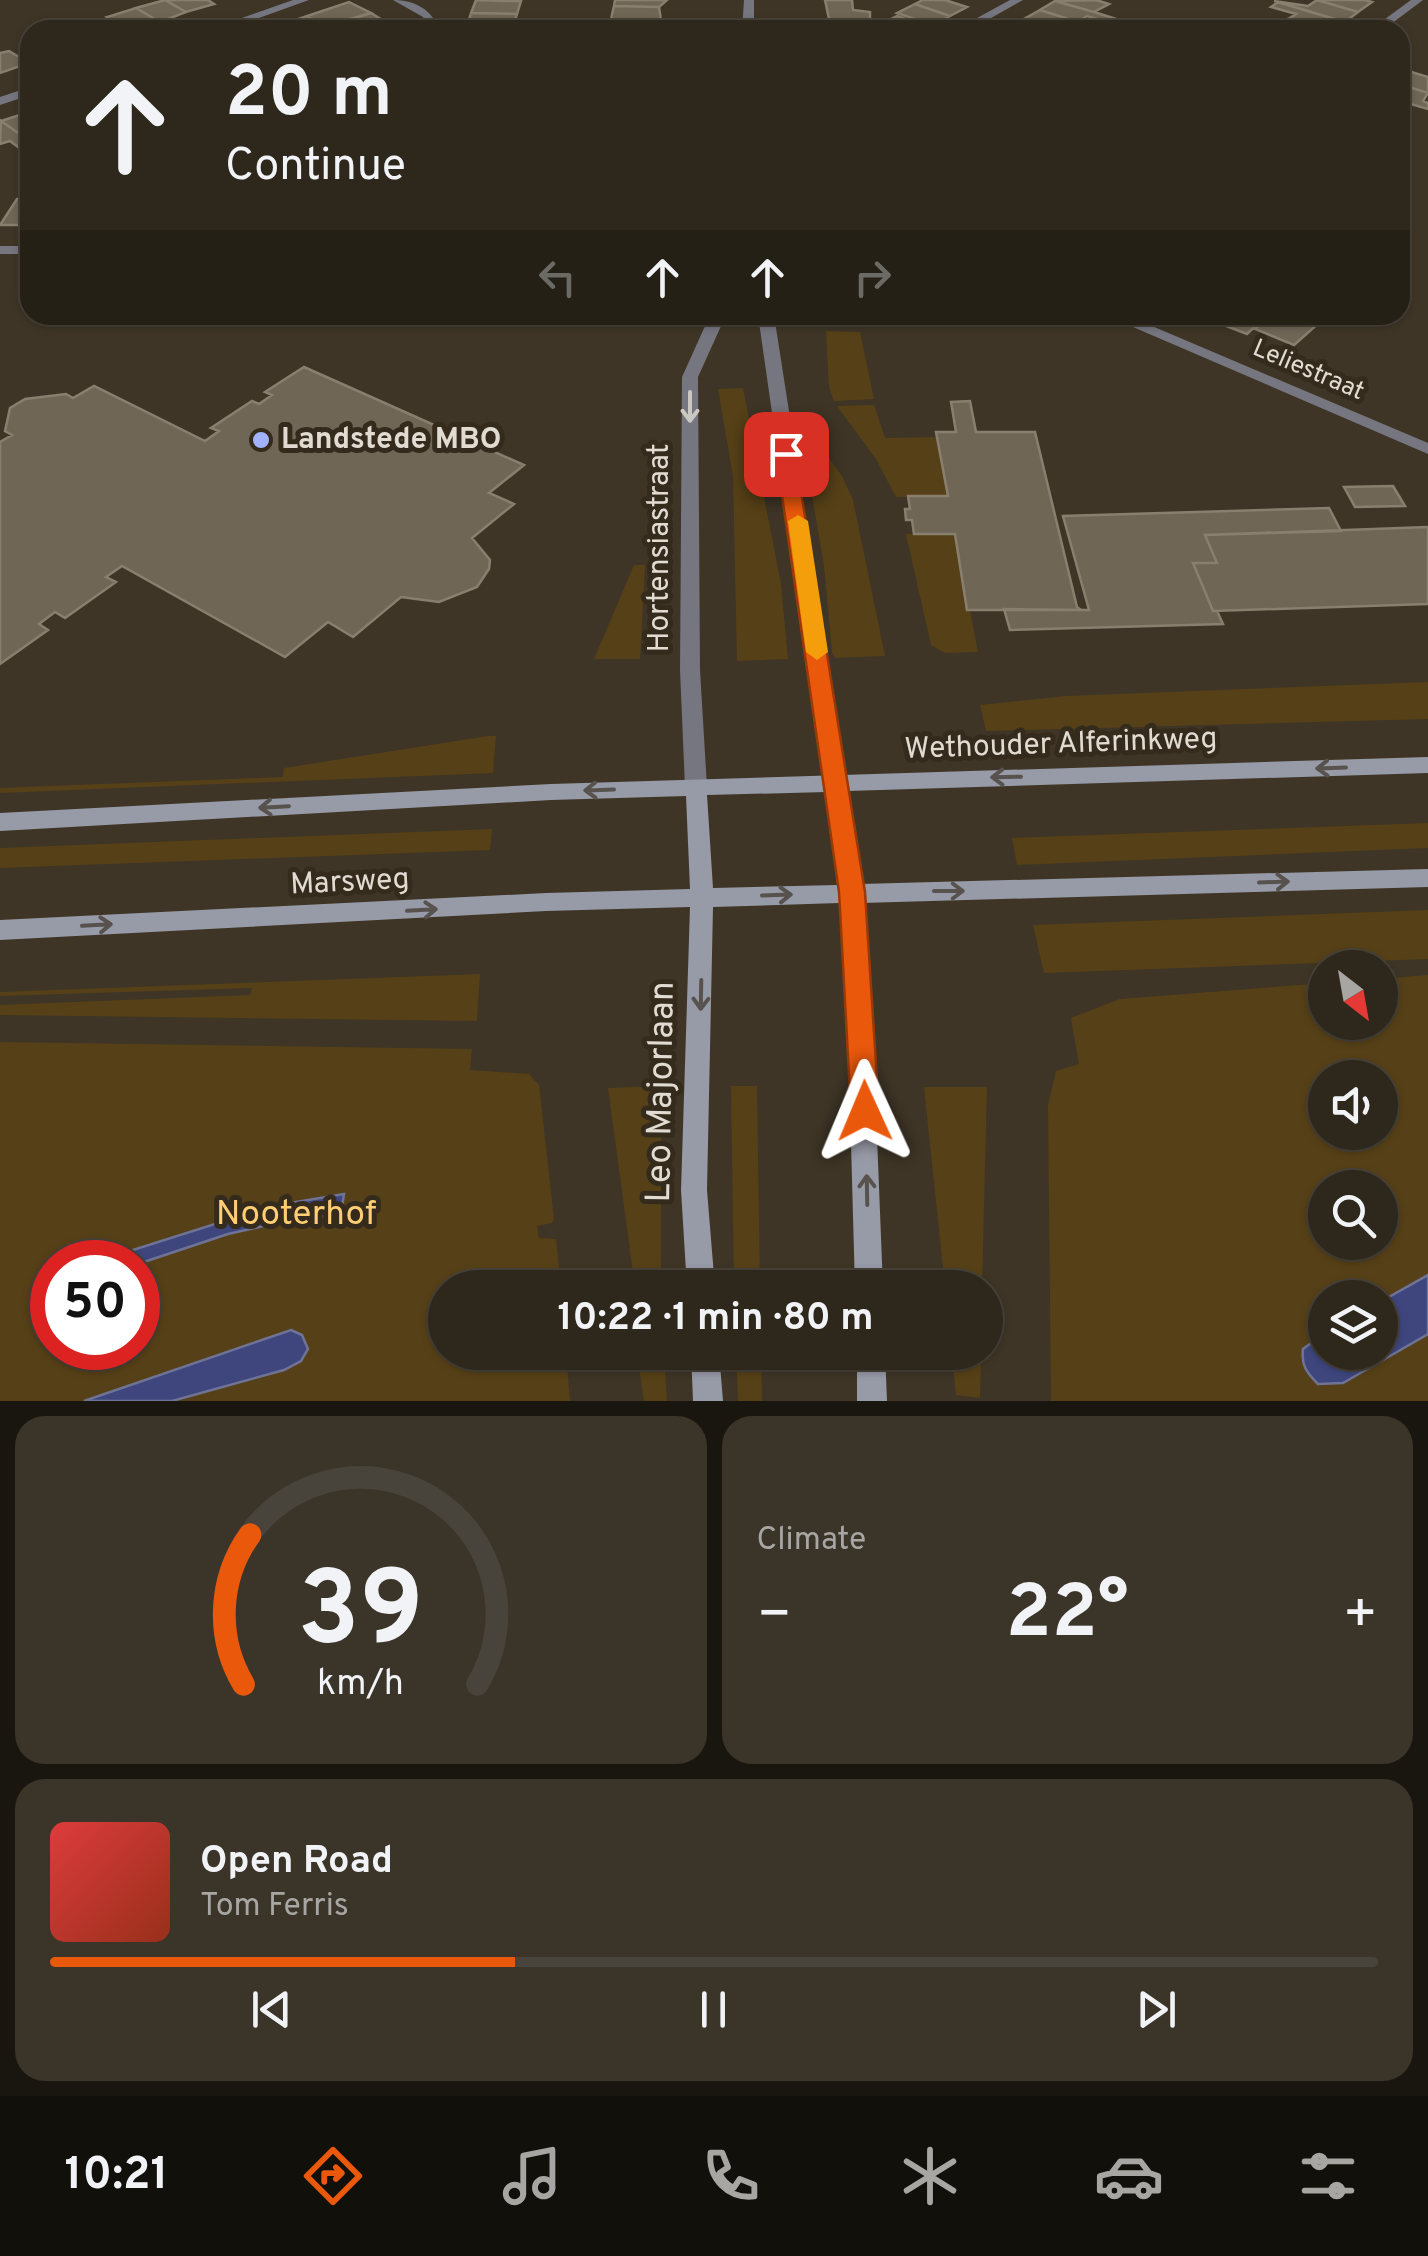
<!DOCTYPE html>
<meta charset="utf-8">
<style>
:root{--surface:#2e281c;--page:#3a3429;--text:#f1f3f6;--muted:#a7a6a3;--line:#49443b;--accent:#ea580c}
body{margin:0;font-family:Overpass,sans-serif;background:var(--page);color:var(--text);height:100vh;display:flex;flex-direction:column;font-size:38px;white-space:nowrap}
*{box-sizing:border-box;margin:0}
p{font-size:32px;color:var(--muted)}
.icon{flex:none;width:55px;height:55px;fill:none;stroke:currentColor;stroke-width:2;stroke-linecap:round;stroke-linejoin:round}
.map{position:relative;height:1401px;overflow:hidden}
.drawer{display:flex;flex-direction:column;gap:15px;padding:15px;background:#19160f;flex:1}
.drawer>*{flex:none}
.hud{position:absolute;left:20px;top:20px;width:1390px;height:305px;border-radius:30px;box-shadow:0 2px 8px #0004,0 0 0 2px var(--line);background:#2e281c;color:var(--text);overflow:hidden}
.needle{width:65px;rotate:149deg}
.controls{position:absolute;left:1308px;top:950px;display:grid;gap:20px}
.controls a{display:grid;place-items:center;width:90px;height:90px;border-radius:50%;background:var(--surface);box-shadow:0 2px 8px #0004,0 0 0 2px var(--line);font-size:50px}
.speed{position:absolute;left:30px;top:1240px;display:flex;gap:20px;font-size:50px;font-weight:700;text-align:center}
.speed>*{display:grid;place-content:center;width:130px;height:130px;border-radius:50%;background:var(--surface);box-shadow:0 2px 8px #0004,0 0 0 2px var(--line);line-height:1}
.speed .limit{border:15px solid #d22;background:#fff;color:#111}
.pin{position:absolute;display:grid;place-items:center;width:85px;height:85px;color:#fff;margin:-42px;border-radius:20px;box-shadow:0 5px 15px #0006}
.me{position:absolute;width:110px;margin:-55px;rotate:359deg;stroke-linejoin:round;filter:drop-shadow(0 0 8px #0008)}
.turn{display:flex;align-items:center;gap:35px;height:210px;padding:0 40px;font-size:45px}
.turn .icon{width:130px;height:130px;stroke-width:2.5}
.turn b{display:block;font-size:70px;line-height:85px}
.lanes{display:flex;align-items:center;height:95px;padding:0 40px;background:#0003;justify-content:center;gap:50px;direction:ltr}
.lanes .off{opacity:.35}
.big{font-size:75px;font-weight:700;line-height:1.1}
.drawer .widget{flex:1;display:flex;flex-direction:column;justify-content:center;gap:15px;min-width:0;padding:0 35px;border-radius:30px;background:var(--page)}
.drawer .dial{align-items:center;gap:0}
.dial svg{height:260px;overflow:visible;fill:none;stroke:var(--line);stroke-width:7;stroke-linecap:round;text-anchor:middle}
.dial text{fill:var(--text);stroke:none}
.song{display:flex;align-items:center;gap:30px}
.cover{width:120px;height:120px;border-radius:15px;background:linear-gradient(135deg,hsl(0 70% 55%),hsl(10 70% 35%))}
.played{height:10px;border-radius:5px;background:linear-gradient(90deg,var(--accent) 35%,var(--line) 35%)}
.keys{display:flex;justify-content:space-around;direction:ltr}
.heat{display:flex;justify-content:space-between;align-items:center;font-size:55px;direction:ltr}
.drawer .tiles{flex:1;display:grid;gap:15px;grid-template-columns:1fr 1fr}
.widget:last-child{grid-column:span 2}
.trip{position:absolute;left:428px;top:1270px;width:575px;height:100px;border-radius:50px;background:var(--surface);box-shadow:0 2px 8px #0004,0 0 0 2px var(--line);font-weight:700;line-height:100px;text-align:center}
.menu{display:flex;height:160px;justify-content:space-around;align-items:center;background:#12100b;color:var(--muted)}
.menu .icon{width:70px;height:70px}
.menu .selected{color:var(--accent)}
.menu b{font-size:45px;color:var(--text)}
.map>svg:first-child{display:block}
.green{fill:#564017;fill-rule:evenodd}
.water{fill:#3e467d;stroke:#6f7396;stroke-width:2.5}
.building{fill:#706656;stroke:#897f6e;stroke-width:2.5}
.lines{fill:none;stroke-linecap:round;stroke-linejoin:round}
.minor{fill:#75767f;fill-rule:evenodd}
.tertiary{fill:#75767f;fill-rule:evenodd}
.secondary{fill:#979aa7;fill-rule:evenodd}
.oneway{stroke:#cbc7c1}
.oneway2{stroke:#57524d}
.route{fill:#ea580c;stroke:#983908;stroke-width:2.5}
.slow{fill:#f59e0b}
.poi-dot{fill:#a3b2fd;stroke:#342b1d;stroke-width:4}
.labels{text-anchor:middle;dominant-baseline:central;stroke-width:10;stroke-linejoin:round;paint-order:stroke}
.far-street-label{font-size:25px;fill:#e1dbd2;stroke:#342b1d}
.poi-label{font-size:30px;font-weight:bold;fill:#e1dbd2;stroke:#342b1d;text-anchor:start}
.street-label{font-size:30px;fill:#e1dbd2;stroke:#342b1d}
.near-street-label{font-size:35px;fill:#e1dbd2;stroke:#342b1d}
.near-park-label{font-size:35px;fill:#ffcd74;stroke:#342b1d}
</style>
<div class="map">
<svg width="1428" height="1401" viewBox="0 0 1428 1401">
<rect width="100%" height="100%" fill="#3e3526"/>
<path class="green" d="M 826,331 L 860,332 L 874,399 L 834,401 L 829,387 Z
M 743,388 L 781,584 L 788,659 L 737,661 L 733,476 L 718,389 Z
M 874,405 L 885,438 L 938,437 L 948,496 L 896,497 L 876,459 L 837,406 Z
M 804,424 L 842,476 L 853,500 L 885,656 L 835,658 L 832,652 L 824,565 L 800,426 Z
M 906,534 L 955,534 L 978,652 L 945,653 L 931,645 Z
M 634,565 L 645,565 L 640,659 L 594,659 Z
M 1428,682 L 1428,719 L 986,731 L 980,705 L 1066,696 Z
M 488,736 L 496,736 L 493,773 L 0,793 L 0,788 L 283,777 L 284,768 Z
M 1428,823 L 1428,848 L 1017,865 L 1012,838 Z
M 492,829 L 490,850 L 0,868 L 0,848 Z
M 1428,910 L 1428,959 L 1044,973 L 1033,925 Z
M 480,974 L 477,1021 L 0,1015 L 0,1005 L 250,995 L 252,988 L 0,996 L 0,992 Z
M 1428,975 L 1428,1401 L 1051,1401 L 1048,1105 L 1056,1071 L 1079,1064 L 1071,1018 L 1120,999 L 1325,983 L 1325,1022 L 1380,1022 L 1380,979 ZM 1325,1078 L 1380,1078 L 1380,1132 L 1325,1132 ZM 1325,1188 L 1380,1188 L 1380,1242 L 1325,1242 ZM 1325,1298 L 1380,1298 L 1380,1352 L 1325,1352 Z
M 0,1042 L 472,1049 L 470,1070 L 529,1074 L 539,1085 L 554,1219 L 552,1223 L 537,1226 L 539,1238 L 556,1239 L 561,1287 L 445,1288 L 445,1352 L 566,1353 L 570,1401 L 0,1401 ZM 52,1262 L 138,1262 L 138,1348 L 52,1348 Z
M 661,1086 L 661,1287 L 635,1287 L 608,1088 Z
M 731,1086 L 757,1086 L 760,1287 L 734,1287 Z
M 924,1087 L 987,1087 L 982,1287 L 945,1287 Z
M 637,1353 L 664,1353 L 667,1401 L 644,1401 Z
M 736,1353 L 761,1353 L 762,1401 L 738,1401 Z
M 952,1353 L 981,1353 L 980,1398 L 956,1395 Z"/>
<path class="water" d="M 344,1194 L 341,1214 L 290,1220 L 228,1234 L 138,1264 L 95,1262 L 272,1206 Z
M 1428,1275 L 1428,1334 L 1343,1383 L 1318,1384 C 1306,1372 1301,1365 1303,1349 L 1325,1333 L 1325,1352 L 1380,1352 L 1380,1302 Z
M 291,1330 L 302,1335 L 308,1349 L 301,1361 L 284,1370 L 172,1401 L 84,1401 Z"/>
<path class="building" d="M 165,0 L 186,12 L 160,22 L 136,8 Z
M 165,0 L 208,0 L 214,4 L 186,12 Z
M 476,0 L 505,1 L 521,1 L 517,14 L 471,13 Z
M 615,0 L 667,0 L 659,7 L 614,6 Z
M 852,0 L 853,10 L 870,12 L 870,20 L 829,19 L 825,0 Z
M 923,0 L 945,0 L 967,7 L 950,16 L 915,4 Z
M 1096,0 L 1109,4 L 1094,12 L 1055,1 Z
M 1317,0 L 1358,12 L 1345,22 L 1274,1 L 1308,6 Z
M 1317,0 L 1365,0 L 1372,2 L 1358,12 Z
M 1055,1 L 1094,12 L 1123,21 L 1116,25 L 1087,16 L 1078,22 L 1040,10 Z
M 349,2 L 371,13 L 326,26 L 307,16 Z
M 1278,2 L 1345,22 L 1333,30 L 1324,30 L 1288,19 L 1296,14 L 1271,7 Z
M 915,4 L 950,16 L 932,25 L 897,13 Z
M 614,6 L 659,7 L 661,20 L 611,19 Z
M 136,8 L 160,22 L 129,30 L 107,17 Z
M 1040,10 L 1078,22 L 1067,28 L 1073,30 L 1059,30 L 1024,19 Z
M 371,13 L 399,30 L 329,27 L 339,23 Z
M 471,13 L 517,14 L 513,27 L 467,26 Z
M 307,16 L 324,25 L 309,30 L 271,28 Z
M 897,16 L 929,27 L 909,30 L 885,22 Z
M 611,19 L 661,20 L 660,29 L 655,30 L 610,30 Z
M 829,19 L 877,21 L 878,30 L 829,30 Z
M 1024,19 L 1059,30 L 1007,28 Z
M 1288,19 L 1324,30 L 1276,30 L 1255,24 L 1261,20 L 1280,25 Z
M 9,51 L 29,63 L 0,73 L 0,53 Z
M 1405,70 L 1428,77 L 1428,93 L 1400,84 L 1400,74 Z
M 1400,84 L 1428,93 L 1423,101 L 1428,103 L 1428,109 L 1400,101 Z
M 29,112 L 30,112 L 30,141 L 1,121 Z
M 1,121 L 30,141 L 30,156 L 10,141 L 0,144 Z
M 17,199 L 30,199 L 30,225 L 0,225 Z
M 1212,315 L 1267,315 L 1247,334 L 1208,319 Z
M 1272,315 L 1299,315 L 1319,323 L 1294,345 L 1255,329 Z
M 304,367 L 524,465 L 489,493 L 514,504 L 472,538 L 490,560 L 489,569 L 477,587 L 439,602 L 401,597 L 353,637 L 328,622 L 285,657 L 122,566 L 106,577 L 116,582 L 65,618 L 55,612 L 39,624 L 48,630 L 0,664 L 0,442 L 12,435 L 5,431 L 10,408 L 25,399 L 66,394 L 73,398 L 94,386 L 205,441 L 219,431 L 211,428 L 252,401 L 259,404 L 272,395 L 265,392 Z
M 970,401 L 976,432 L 1035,432 L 1077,607 L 1081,610 L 967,610 L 955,534 L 914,534 L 912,520 L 906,520 L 905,509 L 910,509 L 908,496 L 948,496 L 936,432 L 956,432 L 951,402 Z
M 1393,486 L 1405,506 L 1355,507 L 1344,487 Z
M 1329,508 L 1341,531 L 1205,535 L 1217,563 L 1193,563 L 1213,611 L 1217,611 L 1223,624 L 1010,630 L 1004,609 L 1089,610 L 1063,516 Z
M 1428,527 L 1428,604 L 1213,611 L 1193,563 L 1217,563 L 1205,535 Z"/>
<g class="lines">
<path class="minor" d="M 293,0 L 309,0 L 225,30 L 208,30 Z
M 393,0 C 415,0 431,9 440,30 L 428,30 L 423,17 Z
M 1010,0 L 1023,0 L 970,30 L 955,30 Z
M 1411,0 L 1423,0 L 1383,30 L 1370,30 Z
M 30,87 L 30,95 L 0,105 L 0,97 Z
M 0,246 L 30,246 L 30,254 L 0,254 Z
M 1105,315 L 1126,315 L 1428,443 L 1428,454 Z"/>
<path class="tertiary" d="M 744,0 L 754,0 L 754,30 L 742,30 Z
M 710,315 L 726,315 L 698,377 L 700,670 L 707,787 L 703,793 L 689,793 L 685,787 L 680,670 L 682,377 Z
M 758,315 L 774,315 L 847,783 L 843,789 L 829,789 L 825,783 Z"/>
<path class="secondary" d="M 1428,757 L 1428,773 L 848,791 L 860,884 L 1428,869 L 1428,887 L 862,903 L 873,1035 L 883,1288 L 855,1288 L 848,1035 L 839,903 L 713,907 L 707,1190 L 715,1288 L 687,1288 L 681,1190 L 690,907 L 546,911 L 0,940 L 0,920 L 546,893 L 690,889 L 686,796 L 551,800 L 0,831 L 0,813 L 551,784 ZM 827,792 L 837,885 L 713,888 L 707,795 Z
M 691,1352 L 719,1352 L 723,1401 L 693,1401 Z
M 857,1352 L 885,1352 L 887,1401 L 857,1401 Z"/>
</g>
<defs><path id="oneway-shaft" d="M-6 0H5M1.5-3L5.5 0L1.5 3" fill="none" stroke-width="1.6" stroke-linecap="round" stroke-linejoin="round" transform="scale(2.5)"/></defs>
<use class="oneway" href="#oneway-shaft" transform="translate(690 407) rotate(90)"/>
<g class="oneway2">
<use href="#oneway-shaft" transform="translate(1331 768) rotate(178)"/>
<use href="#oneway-shaft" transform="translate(1006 777) rotate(179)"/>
<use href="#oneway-shaft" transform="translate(599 790) rotate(178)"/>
<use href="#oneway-shaft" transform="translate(274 807) rotate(177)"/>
<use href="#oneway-shaft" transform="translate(1274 882) rotate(-2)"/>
<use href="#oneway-shaft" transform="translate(949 891)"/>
<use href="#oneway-shaft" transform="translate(777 895) rotate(-2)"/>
<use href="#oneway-shaft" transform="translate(422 910) rotate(-3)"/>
<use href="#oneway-shaft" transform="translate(97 925) rotate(-3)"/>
<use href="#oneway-shaft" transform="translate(701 995) rotate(91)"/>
<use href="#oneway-shaft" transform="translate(867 1190) rotate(-91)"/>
</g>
<path class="route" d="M 786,449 L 795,454 L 865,892 L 879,1111 L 875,1121 L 865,1125 L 855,1121 L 851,1111 L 839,892 L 776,454 Z"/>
<path class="slow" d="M 798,515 L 808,521 L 828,652 L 817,660 L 806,652 L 788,521 Z"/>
<circle class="poi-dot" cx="261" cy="440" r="10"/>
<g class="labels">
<g class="far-street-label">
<text transform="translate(1308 371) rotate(23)">Leliestraat</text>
</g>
<g class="poi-label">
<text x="281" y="440">Landstede MBO</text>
</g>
<g class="street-label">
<text transform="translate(660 548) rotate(-90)">Hortensiastraat</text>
<text transform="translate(1061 745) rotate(-2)">Wethouder Alferinkweg</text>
<text transform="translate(350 883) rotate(-3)">Marsweg</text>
</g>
<g class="near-street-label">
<text transform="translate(662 1092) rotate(-89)">Leo Majorlaan</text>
</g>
<g class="near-park-label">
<text x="296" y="1215">Nooterhof</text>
</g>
</g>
</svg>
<div class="controls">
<a><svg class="needle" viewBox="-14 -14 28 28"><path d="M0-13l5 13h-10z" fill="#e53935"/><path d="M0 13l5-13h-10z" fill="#a7a6a3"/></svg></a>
<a><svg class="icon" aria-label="sound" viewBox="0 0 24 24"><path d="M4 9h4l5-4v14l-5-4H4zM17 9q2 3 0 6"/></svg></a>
<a><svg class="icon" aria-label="search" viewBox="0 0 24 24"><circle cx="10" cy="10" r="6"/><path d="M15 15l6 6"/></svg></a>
<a><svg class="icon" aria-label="layers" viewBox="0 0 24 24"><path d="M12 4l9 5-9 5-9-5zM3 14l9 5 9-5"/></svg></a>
</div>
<div class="speed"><div class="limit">50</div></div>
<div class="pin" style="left:786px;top:454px;background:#d93025"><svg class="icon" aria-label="arrive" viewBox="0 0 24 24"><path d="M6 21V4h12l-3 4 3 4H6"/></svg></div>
<svg class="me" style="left:865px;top:1111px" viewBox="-20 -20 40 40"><path d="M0-17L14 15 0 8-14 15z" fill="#ea580c" stroke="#fff" stroke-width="4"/></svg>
<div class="trip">10:22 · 1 min · 80 m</div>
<div class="hud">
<div class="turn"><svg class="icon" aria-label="ahead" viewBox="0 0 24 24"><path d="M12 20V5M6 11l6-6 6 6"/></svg><div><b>20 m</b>Continue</div></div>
<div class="lanes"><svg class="icon off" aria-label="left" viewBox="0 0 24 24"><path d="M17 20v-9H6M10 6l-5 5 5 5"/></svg><svg class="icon" aria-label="ahead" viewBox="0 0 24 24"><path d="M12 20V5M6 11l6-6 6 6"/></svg><svg class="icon" aria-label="ahead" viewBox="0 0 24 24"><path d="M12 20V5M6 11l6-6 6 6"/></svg><svg class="icon off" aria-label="right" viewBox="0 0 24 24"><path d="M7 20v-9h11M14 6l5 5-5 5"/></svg></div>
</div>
</div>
<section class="drawer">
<div class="tiles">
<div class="widget dial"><svg viewBox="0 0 100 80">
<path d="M14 69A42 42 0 1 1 86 69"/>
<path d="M14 69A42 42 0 0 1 16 23" stroke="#ea580c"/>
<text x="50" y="56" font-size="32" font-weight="700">39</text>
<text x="50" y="72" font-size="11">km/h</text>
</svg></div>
<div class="widget"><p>Climate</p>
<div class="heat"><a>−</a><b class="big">22°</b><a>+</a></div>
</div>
<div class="widget">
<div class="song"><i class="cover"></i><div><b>Open Road</b><p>Tom Ferris</p></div></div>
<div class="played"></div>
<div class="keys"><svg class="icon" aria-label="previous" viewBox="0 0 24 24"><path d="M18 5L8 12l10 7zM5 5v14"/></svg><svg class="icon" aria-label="pause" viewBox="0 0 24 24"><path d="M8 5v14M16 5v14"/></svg><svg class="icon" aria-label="next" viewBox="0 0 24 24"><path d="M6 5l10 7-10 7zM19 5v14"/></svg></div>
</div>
</div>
</section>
<nav class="menu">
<b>10:21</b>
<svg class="icon selected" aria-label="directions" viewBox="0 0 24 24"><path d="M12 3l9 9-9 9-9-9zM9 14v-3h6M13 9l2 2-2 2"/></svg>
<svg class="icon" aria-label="music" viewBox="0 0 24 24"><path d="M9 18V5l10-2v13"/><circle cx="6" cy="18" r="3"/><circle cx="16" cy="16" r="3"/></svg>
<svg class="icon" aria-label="phone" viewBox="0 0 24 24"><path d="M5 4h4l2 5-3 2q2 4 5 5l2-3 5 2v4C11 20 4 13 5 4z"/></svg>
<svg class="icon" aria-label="climate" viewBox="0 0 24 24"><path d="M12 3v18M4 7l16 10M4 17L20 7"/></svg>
<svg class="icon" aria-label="car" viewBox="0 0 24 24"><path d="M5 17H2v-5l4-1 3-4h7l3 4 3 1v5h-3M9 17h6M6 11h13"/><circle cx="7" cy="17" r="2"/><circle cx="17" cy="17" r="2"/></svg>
<svg class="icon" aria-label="filters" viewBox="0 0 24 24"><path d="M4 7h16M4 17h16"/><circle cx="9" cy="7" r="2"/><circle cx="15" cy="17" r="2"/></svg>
</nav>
